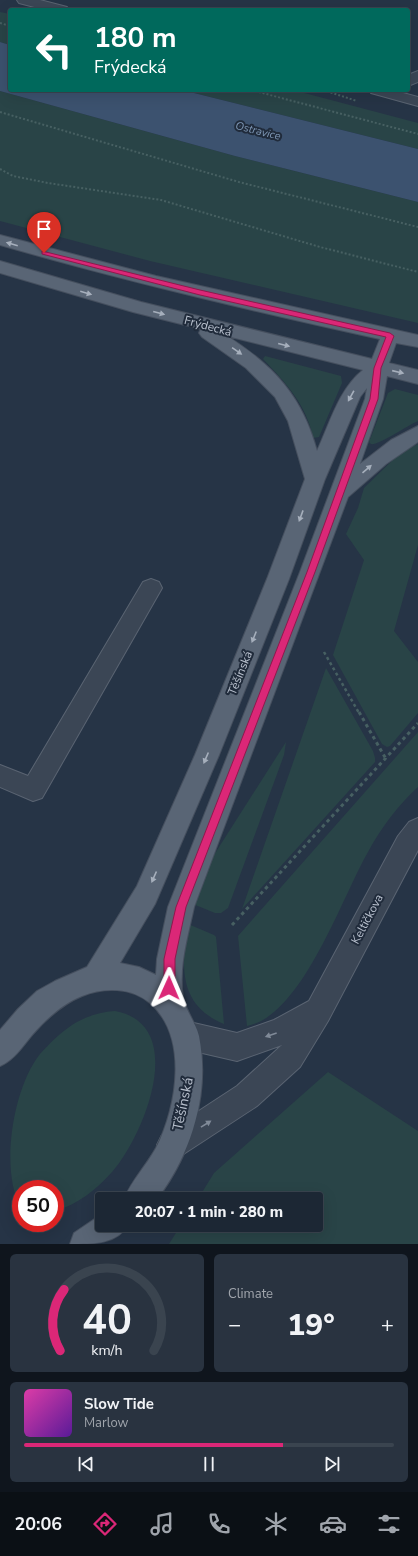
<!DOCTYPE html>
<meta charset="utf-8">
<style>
:root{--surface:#1c2734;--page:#293340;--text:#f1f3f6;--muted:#a0a5ac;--line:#3a444f;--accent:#db2777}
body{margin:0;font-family:"Nunito Sans",sans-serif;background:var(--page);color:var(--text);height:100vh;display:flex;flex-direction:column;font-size:15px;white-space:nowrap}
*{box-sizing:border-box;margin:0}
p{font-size:13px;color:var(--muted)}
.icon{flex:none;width:22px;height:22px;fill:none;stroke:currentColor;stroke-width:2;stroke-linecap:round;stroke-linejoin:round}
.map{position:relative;height:1244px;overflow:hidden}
.drawer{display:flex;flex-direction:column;gap:10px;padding:10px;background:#0f151d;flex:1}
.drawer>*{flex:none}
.banner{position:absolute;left:8px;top:8px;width:402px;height:84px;border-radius:4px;box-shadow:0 4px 16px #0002,0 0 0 1px var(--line);background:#00695c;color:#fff;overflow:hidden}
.speed{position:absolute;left:12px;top:1180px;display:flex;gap:8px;font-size:20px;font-weight:700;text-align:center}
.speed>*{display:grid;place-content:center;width:52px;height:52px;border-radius:50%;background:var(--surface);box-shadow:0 4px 16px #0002,0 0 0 1px var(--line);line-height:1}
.speed .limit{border:6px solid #d22;background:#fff;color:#111}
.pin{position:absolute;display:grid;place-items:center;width:34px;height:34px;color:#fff;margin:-41px -17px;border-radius:50% 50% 50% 0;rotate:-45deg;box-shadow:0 0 4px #0007}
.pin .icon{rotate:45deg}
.me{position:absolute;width:44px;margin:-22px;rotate:1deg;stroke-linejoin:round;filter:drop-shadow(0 0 3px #0008)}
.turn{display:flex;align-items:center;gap:14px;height:84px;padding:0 20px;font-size:18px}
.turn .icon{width:52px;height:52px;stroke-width:2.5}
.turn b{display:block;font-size:28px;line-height:34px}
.big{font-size:30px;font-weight:800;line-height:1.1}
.drawer .tile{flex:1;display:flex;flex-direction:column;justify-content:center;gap:6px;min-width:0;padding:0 14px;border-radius:6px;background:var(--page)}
.drawer .dial{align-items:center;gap:0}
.dial svg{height:104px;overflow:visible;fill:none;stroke:var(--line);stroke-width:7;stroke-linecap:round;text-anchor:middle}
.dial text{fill:var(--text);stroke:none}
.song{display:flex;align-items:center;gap:12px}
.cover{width:48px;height:48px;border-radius:6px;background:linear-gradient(135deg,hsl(320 70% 55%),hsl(270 70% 35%))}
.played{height:4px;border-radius:2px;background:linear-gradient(90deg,var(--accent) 70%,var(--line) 70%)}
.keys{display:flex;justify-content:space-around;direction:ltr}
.heat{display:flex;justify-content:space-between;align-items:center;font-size:22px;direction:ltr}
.drawer .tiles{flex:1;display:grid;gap:10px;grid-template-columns:1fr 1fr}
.tile:last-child{grid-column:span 2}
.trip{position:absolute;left:95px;top:1192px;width:228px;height:40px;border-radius:4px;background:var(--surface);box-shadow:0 4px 16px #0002,0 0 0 1px var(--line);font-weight:800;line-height:40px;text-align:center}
.tabs{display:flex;height:64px;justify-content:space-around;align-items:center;background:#0b1015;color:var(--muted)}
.tabs .icon{width:28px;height:28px}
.tabs .selected{color:var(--accent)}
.tabs b{font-size:18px;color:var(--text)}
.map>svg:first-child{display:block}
.green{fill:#294447}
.water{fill:#3c526f}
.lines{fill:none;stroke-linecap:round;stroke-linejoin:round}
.minor-casing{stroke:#5a6472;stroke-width:2}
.major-casing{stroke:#454f5e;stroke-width:2}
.path-far2{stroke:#476062;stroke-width:2;stroke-dasharray:2 2;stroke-linecap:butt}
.path-far1{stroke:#476062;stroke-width:2.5;stroke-dasharray:3 3;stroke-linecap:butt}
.path{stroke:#476062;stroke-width:3;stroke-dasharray:3.5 3.5;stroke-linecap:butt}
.minor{fill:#3b4655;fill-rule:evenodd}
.major{fill:#596575;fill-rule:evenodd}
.oneway{fill:#a6afbc}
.oneway2{fill:#808a98}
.route{fill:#db2777;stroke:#8e194d}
.labels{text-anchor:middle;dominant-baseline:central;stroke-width:4;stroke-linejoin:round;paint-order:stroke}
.far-water-label{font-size:11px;font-style:italic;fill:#7f98b6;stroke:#202b3b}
.street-label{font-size:12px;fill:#b9c1ce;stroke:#202b3b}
.near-street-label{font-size:14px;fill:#b9c1ce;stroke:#202b3b}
</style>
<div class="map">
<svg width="418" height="1244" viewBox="0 0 418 1244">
<rect width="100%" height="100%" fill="#263446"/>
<path class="green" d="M 0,12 L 10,14 L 10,45 L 0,42 Z
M 182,90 L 293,90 L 418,123 L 418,149 Z
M 0,91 L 235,156 L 418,202 L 418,323 L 150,261 L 0,221 Z
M 265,356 L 341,376 L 342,383 L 319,437 L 313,438 C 307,405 285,382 263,359 Z
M 395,389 L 418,395 L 418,421 C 408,425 378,446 371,444 L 369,442 L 388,393 Z
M 418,444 L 418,545 L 394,631 L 418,662 L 418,713 L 390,746 L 387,747 L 382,744 L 333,655 L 364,560 L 346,534 L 358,508 L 364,488 L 402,451 Z
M 326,668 L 373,751 L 375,758 L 375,762 L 242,909 Z
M 418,732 L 418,787 C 398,805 381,828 368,852 C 342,897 302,1016 247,1026 L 238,936 Z
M 286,742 L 284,755 L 228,908 L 221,913 L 215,913 L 193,904 L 205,869 Z
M 188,924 L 214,935 L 216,937 L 224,1024 C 178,1005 181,966 188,924 Z
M 115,1011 C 190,1025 143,1137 112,1172 C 97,1189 77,1205 55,1211 L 55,1189 L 21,1189 L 21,1207 C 0,1173 12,1089 40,1054 C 49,1044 60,1033 72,1025 C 85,1017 99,1012 115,1011 Z
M 328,1072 L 418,1131 L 418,1244 L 169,1244 L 181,1225 L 316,1225 L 316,1199 L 198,1199 L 214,1173 Z"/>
<path class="water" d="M 0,42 L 10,45 L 10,90 L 182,90 L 418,149 L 418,202 L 235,156 L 0,91 Z"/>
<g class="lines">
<defs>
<path id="minor" d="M 17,0 L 40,0 L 67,7 L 69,10 L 46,10 L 19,3 Z
M 418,71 L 418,82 L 408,86 L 408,75 Z
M 369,90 L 392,90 L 418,97 L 418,106 L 371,93 Z
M 151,579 L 159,582 L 162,588 L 42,798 L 33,801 L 0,787 L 0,765 L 28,776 L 143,582 Z
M 418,818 L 418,850 L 328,1021 L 300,1067 L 257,1106 L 182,1155 L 172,1160 L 162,1155 L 157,1145 L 162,1135 L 237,1086 L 282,1045 L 237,1061 L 185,1049 L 175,1045 L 171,1035 L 175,1025 L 185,1021 L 237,1033 L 274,1020 L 309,1001 L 398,836 L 409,822 Z"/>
<path id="major" d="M 0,235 L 156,276 L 418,335 L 418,347 L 396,343 L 389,363 L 418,370 L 418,384 L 387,376 L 383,399 L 360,464 L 391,440 L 418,426 L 418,442 L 386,464 L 348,497 L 194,907 C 188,936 178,967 183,997 C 185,1010 196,1023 199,1036 C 210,1093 192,1153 157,1199 L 124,1199 C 132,1180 146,1166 156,1148 C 177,1107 189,1037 150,1003 C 131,987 104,987 82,996 C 62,1004 46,1019 32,1035 C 22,1047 14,1060 0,1066 L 0,1030 L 18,1009 L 37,991 L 55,981 L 87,967 L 137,886 L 195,755 L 267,579 L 305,479 L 288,421 L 275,397 L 246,368 L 202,337 L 199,333 L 201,329 L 133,312 L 0,273 L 0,261 L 141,302 L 372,359 L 380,339 C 252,311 125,281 0,245 ZM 227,336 L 363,370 C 339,389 330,423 317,451 C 302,396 274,366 227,336 ZM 367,388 L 365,399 L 300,572 L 168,907 L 157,959 L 156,975 L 139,967 L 120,963 L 155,904 L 219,755 L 289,579 L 325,479 L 360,397 Z
M 102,1214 L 102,1225 L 128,1225 C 117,1244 94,1244 70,1244 L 74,1233 Z"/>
</defs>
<use href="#minor" class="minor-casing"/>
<use href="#major" class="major-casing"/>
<path class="path-far2" d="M 0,23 L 10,26
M 251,90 L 418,134
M 323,90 L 357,101
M 0,112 L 239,182 L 418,227
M 0,169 L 13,176 L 48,183 L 161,200 L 320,247 L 418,272"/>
<path class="path-far1" d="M 324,652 L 359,713"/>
<path class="path" d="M 359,712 L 386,759
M 232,925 L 418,723"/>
<use href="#minor" class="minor"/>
<use href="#major" class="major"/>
</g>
<defs><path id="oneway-solid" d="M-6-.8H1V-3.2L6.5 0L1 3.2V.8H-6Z"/></defs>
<g class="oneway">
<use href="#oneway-solid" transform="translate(12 244) rotate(-164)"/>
<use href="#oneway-solid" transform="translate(86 293) rotate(16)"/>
<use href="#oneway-solid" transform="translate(159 313) rotate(15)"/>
<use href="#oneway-solid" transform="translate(284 345) rotate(14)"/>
<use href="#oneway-solid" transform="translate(237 351) rotate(35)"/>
<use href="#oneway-solid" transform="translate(398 372) rotate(13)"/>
<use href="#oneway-solid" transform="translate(351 396) rotate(119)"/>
<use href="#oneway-solid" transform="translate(367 469) rotate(-41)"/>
<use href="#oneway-solid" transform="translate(301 516) rotate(110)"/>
<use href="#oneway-solid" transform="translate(254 637) rotate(112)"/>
<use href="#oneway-solid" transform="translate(206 758) rotate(113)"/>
<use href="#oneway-solid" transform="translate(154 877) rotate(114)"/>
</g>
<g class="oneway2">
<use href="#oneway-solid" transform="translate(271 1035) rotate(161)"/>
<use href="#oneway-solid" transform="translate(206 1124) rotate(-32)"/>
</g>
<path class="route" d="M 42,251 L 200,290 L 390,333 L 394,336 L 381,368 L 378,399 L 315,572 L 186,907 L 175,959 L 175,988 L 173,992 L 169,994 L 165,992 L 164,988 L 164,959 L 176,907 L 307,572 L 370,399 L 374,368 L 386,337 L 200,295 L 42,254 Z"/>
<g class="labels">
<g class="far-water-label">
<text transform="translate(258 131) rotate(14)">Ostravice</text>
</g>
<g class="street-label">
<text transform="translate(208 326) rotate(15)">Frýdecká</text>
<text transform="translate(240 673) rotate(-68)">Těšínská</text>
<text transform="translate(367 919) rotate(-62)">Keltičkova</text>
</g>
<g class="near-street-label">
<text transform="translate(183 1104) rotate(-78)">Těšínská</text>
</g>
</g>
</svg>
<div class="speed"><div class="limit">50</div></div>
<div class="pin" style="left:44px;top:253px;background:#d93025"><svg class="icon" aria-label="arrive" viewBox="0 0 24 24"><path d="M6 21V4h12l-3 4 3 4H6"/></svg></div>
<svg class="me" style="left:169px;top:988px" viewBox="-20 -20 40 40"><path d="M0-17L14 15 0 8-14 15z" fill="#db2777" stroke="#fff" stroke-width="4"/></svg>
<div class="trip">20:07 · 1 min · 280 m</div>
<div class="banner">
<div class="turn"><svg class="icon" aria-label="left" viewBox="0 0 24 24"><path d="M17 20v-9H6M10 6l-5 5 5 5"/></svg><div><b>180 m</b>Frýdecká</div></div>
</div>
</div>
<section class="drawer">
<div class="tiles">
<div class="tile dial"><svg viewBox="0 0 100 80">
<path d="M14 69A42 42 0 1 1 86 69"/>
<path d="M14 69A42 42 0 0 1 17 22" stroke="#db2777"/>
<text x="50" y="56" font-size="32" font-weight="700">40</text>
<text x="50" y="72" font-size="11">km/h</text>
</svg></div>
<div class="tile"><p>Climate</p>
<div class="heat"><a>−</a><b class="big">19°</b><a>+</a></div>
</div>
<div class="tile">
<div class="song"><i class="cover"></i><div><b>Slow Tide</b><p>Marlow</p></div></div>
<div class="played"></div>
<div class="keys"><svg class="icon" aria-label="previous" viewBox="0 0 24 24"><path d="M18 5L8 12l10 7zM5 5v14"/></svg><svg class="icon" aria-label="pause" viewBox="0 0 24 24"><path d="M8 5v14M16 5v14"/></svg><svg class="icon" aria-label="next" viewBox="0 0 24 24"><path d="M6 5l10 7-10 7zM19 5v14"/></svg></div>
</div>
</div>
</section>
<nav class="tabs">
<b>20:06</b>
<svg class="icon selected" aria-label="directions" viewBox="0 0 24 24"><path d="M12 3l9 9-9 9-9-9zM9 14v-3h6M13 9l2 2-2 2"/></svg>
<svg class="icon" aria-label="music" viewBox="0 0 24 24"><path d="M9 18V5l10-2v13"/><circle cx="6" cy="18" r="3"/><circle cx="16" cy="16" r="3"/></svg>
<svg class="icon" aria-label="phone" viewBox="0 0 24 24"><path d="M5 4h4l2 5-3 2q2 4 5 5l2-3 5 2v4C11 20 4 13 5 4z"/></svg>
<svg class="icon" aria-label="climate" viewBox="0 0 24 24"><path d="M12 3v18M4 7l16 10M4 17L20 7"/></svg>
<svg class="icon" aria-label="car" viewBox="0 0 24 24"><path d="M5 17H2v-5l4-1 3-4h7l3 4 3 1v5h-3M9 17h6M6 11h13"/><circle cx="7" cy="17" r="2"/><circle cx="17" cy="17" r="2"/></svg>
<svg class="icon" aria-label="filters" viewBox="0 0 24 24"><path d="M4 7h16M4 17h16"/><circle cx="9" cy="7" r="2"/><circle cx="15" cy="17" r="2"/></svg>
</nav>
